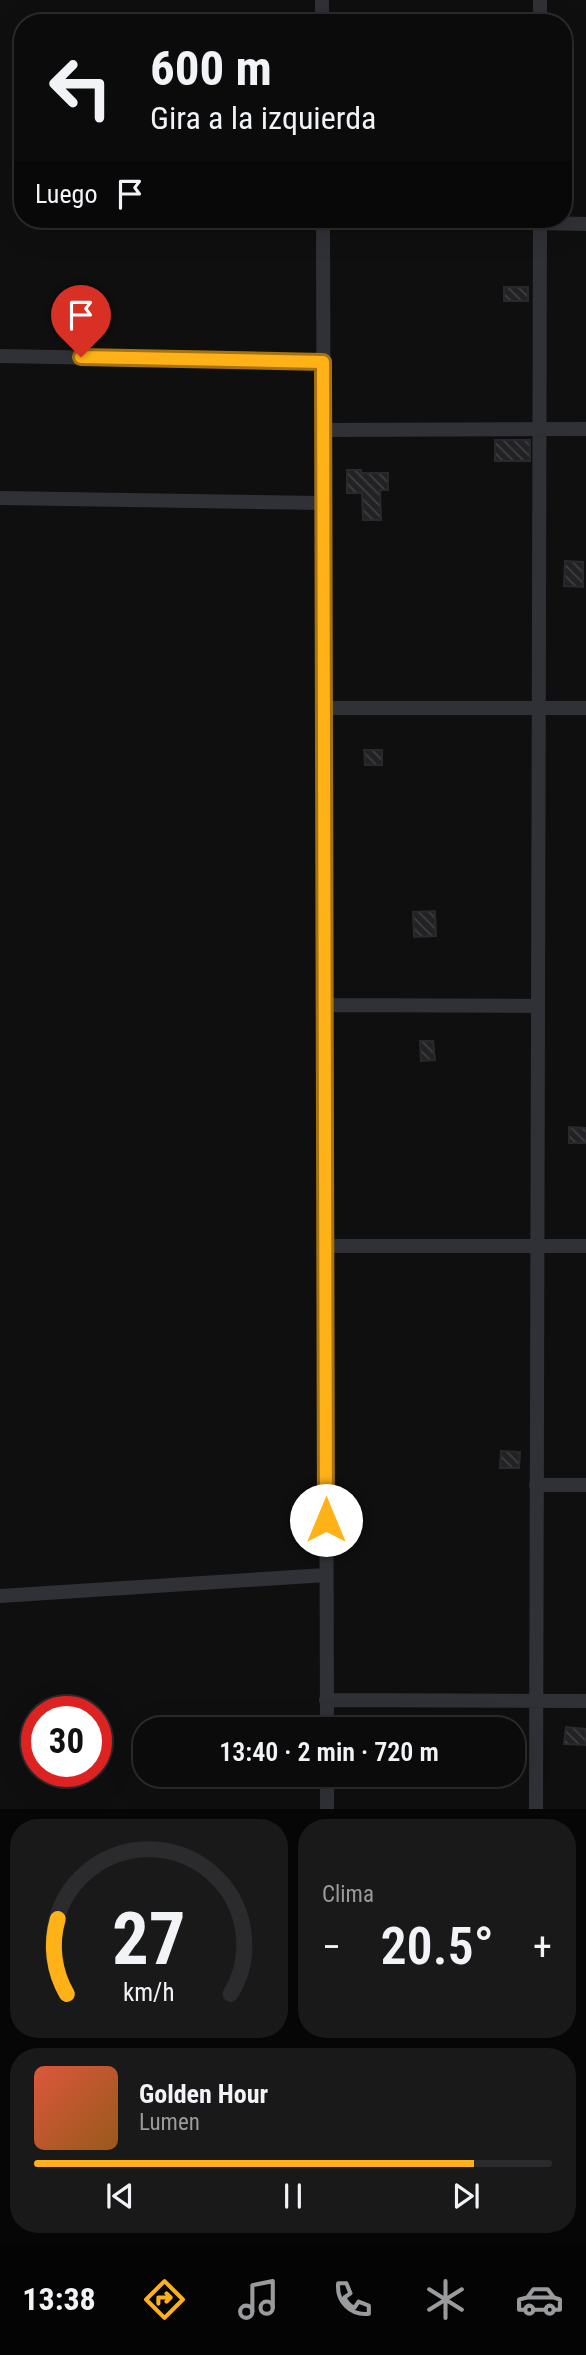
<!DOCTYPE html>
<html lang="es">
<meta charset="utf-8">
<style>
:root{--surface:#0b0b0c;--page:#19191a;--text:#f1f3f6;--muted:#9a9b9d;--line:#2b2b2d;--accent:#ffb118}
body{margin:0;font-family:"Roboto Condensed",sans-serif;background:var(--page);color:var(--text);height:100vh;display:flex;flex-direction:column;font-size:26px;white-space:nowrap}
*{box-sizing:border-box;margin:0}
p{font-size:23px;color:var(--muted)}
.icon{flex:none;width:38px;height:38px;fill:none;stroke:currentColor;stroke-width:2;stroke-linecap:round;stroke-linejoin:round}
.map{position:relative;height:1809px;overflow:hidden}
.drawer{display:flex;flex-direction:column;gap:10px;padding:10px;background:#060607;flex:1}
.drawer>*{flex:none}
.top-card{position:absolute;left:14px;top:14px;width:558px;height:214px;border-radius:28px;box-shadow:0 7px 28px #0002,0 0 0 2px var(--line);background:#0b0b0c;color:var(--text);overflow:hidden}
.speed{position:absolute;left:21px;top:1696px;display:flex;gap:14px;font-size:35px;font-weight:700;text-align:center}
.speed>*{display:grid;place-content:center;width:91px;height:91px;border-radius:50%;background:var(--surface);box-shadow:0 7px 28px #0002,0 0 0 2px var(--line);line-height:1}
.speed .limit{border:10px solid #d22;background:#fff;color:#111}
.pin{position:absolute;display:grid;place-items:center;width:60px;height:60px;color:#fff;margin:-72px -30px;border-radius:50% 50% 50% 0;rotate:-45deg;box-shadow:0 0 7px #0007}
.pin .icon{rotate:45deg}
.me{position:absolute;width:77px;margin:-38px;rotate:0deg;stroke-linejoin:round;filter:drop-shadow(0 0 5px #0008)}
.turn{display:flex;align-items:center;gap:24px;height:147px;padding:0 21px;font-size:32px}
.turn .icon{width:91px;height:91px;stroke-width:2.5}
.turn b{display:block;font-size:49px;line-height:60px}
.then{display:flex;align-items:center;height:66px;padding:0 21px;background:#0003;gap:14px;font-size:26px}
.big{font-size:52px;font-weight:600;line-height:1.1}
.drawer .card{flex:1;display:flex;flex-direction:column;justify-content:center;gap:10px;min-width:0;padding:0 24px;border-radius:28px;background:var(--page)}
.drawer .dial{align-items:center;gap:0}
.dial svg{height:182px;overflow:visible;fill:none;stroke:var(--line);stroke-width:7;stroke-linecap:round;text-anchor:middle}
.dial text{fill:var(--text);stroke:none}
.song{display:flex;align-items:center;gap:21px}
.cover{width:84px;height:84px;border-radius:10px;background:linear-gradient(135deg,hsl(10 70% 55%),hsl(30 70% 35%))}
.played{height:7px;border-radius:4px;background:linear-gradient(90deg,var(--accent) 85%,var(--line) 85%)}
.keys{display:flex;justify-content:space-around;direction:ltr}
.heat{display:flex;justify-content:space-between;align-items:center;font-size:38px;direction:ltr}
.drawer .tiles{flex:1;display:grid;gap:10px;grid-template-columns:1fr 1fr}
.card:last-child{grid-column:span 2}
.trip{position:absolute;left:133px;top:1717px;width:392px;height:70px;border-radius:28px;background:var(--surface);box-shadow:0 7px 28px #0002,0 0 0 2px var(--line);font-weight:600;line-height:70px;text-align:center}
.menu{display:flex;height:112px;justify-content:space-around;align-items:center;background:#040405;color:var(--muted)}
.menu .icon{width:49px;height:49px}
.menu .active{color:var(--accent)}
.menu b{font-size:32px;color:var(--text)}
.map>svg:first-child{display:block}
.building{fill:url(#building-back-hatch);stroke:#29292d;stroke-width:2}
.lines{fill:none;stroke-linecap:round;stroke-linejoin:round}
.minor{stroke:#303136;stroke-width:14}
.route-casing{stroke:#a67310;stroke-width:18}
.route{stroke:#ffb118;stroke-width:12}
</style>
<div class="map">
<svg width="586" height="1809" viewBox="0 0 586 1809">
<defs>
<pattern id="building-back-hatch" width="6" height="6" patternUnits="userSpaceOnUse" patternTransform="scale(1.75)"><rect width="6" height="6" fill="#222225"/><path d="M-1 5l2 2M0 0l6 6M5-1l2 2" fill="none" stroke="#3f3f42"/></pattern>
</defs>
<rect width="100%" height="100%" fill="#0f0f10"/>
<path class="building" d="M 504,287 L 528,287 L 528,301 L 504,301 Z
M 495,440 L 530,440 L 530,461 L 495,461 Z
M 347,470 L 361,470 L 361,473 L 388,473 L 388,490 L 380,490 L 381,520 L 363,520 L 362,493 L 347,493 Z
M 565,561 L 583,562 L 583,587 L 564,586 Z
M 364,750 L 382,750 L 382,765 L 365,765 Z
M 435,911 L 436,936 L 414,937 L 413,912 Z
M 420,1041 L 433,1041 L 435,1060 L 421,1061 Z
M 569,1127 L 586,1128 L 586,1143 L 569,1143 Z
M 501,1451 L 520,1452 L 519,1468 L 500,1468 Z
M 566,1727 L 586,1729 L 586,1745 L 564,1744 Z"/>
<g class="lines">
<path class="minor" d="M 322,0 L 322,23
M 540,23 L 540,0
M 323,219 L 327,1729
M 356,219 L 586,224
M 0,356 L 323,362
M 323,430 L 586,429
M 0,498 L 323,503
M 324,708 L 586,708
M 325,1005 L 538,1006
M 325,1246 L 586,1246
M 536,1485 L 586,1485
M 0,1596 L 326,1575
M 326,1700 L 586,1701
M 327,1774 L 327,1809
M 536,1809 L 540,219"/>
</g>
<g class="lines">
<defs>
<path id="route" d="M 81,357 L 323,362 L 326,1520"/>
</defs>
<use href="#route" class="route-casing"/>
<use href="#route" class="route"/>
</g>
</svg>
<div class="speed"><div class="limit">30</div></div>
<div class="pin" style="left:81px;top:357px;background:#d93025"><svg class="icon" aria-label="arrive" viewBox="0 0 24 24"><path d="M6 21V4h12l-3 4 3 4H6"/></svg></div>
<svg class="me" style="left:326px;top:1520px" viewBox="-20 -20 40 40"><circle r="19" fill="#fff"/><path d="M0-13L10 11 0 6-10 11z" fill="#ffb118"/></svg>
<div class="trip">13:40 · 2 min · 720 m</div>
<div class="top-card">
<div class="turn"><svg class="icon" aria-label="left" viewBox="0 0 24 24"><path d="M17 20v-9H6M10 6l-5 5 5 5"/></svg><div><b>600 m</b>Gira a la izquierda</div></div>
<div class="then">Luego<svg class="icon" aria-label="arrive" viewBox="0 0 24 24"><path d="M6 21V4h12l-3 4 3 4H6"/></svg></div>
</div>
</div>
<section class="drawer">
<div class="tiles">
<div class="card dial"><svg viewBox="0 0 100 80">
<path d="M14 69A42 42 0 1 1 86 69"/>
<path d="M14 69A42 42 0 0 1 10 36" stroke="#ffb118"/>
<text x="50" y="56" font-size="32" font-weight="700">27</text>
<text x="50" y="72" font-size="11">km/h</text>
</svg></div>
<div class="card"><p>Clima</p>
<div class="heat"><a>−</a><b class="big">20.5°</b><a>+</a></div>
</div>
<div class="card">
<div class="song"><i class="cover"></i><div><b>Golden Hour</b><p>Lumen</p></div></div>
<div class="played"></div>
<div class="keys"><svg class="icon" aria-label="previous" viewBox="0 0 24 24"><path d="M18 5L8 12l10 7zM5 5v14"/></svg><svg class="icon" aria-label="pause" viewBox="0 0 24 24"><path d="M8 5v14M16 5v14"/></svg><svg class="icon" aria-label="next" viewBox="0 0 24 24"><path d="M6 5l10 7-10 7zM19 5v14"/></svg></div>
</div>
</div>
</section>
<nav class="menu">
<b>13:38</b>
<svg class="icon active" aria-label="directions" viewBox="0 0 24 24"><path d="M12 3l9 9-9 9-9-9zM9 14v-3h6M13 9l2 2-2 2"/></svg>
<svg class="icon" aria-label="music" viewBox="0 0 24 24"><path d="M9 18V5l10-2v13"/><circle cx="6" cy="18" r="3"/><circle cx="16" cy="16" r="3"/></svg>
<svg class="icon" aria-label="phone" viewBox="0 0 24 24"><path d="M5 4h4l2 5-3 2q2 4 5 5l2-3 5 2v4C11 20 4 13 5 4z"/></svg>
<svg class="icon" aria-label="climate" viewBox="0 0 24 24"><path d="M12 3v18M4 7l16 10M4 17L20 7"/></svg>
<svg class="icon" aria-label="car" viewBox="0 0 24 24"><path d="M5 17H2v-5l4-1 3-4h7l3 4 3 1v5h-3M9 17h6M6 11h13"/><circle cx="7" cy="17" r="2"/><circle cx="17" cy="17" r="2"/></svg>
</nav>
